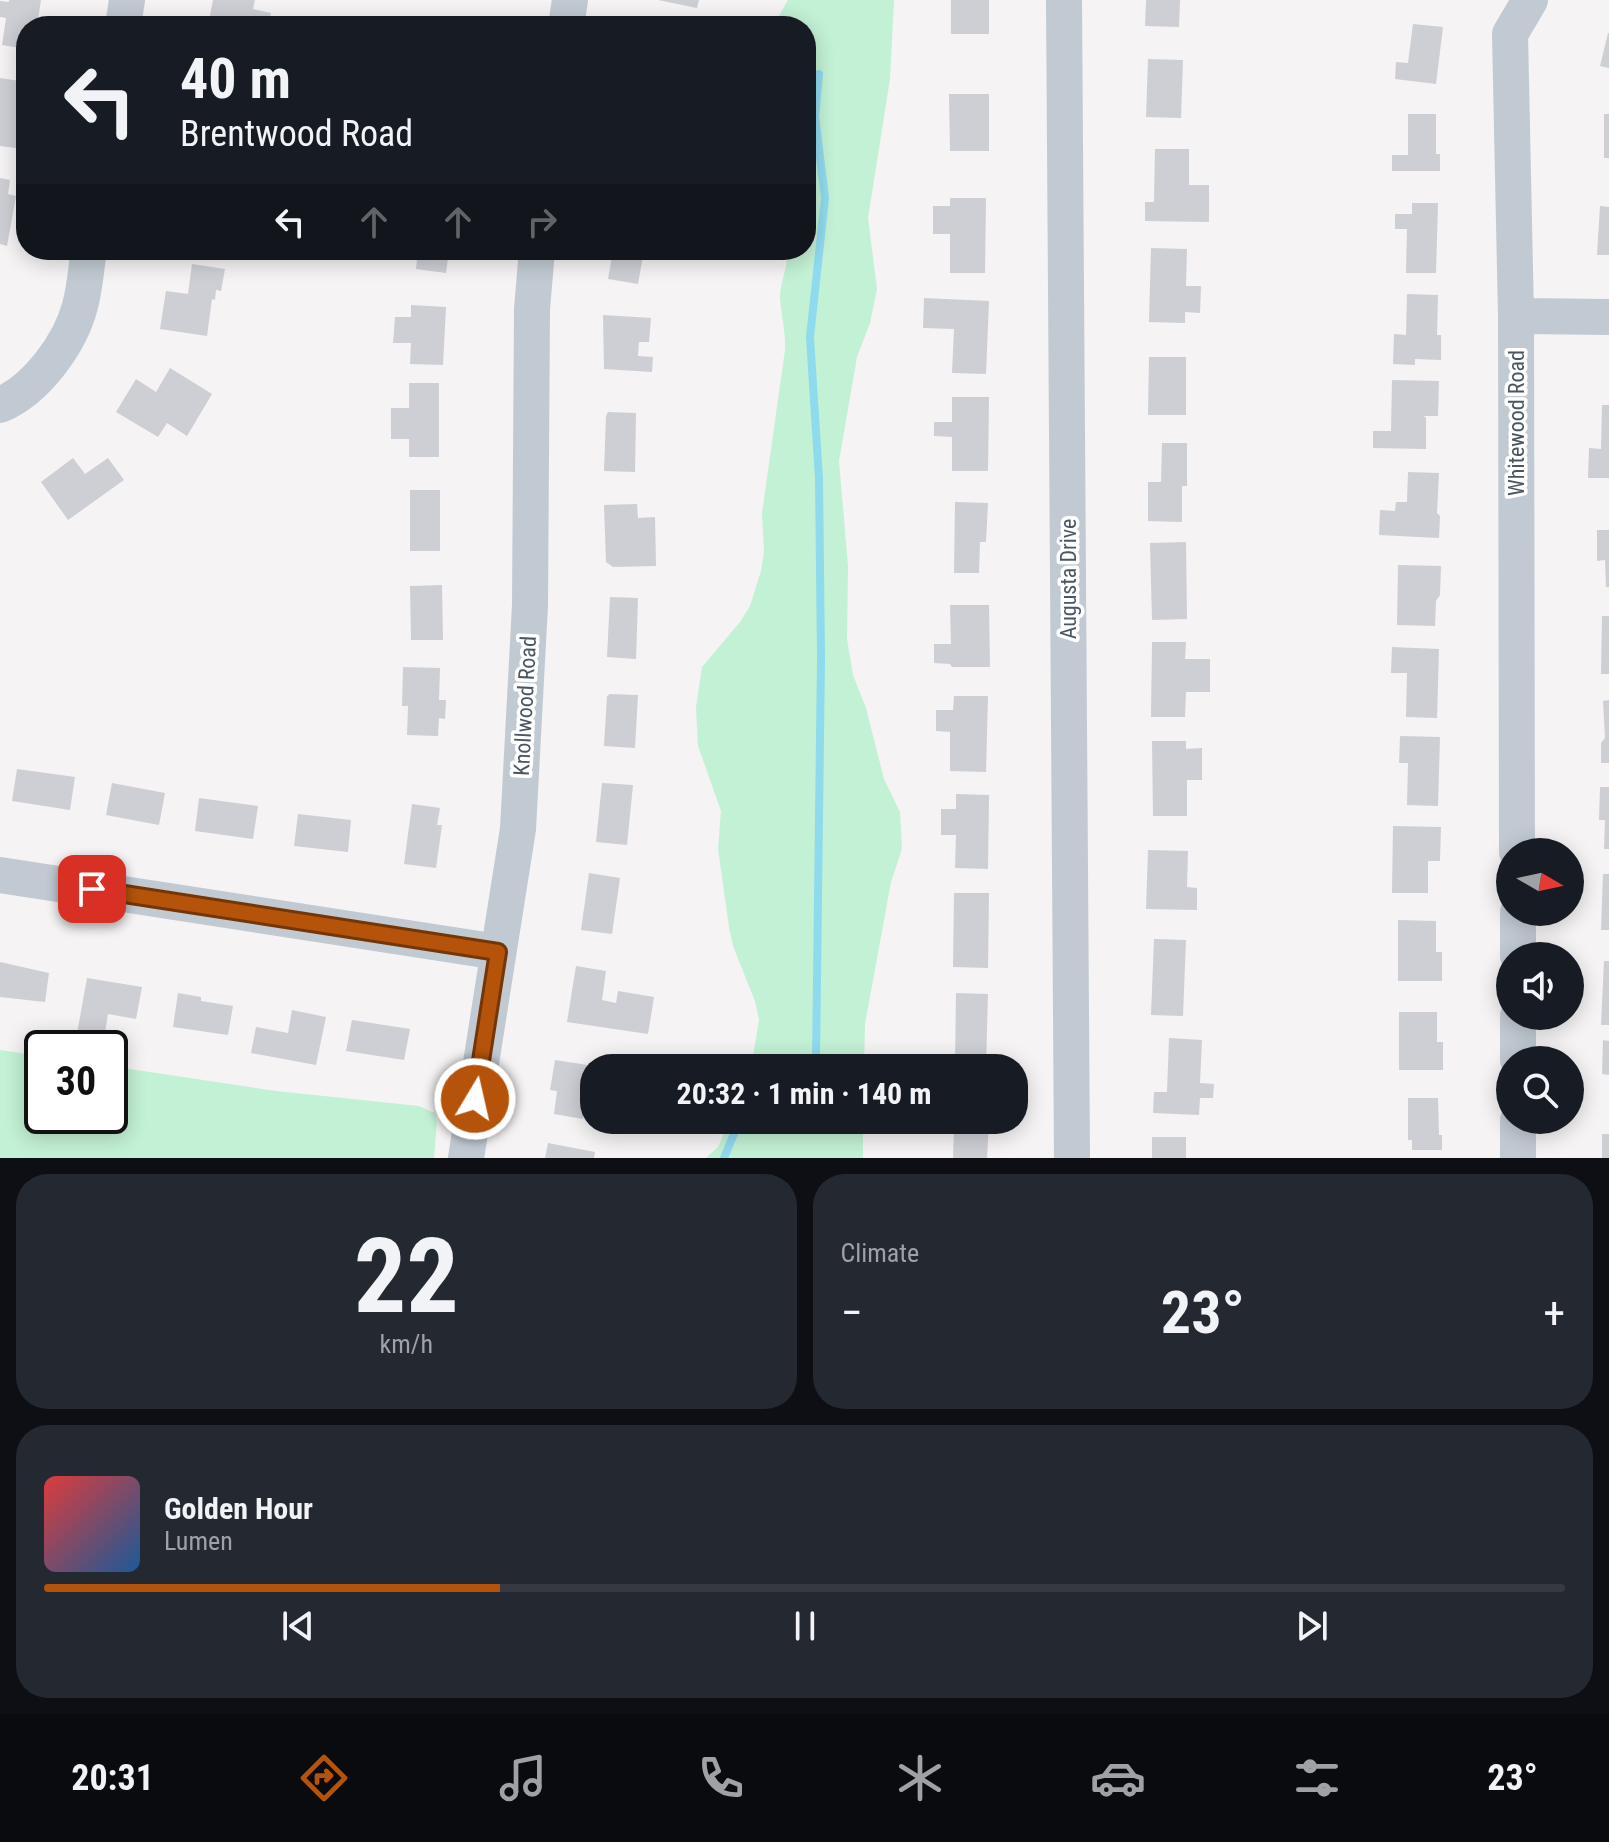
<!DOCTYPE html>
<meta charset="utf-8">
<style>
:root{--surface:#171b24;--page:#242831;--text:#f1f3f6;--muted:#9ea1a6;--line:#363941;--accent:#b45309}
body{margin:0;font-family:"Roboto Condensed",sans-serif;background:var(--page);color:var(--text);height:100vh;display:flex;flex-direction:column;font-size:30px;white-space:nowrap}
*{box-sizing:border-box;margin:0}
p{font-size:26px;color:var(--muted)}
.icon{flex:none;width:44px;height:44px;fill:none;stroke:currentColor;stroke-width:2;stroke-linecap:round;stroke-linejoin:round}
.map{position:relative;height:1158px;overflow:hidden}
.details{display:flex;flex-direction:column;gap:16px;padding:16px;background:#0d0f14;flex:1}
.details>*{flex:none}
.banner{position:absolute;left:16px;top:16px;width:800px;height:244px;border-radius:32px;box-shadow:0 4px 20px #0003;background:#171b24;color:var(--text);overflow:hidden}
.needle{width:52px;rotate:99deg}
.fabs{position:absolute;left:1496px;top:838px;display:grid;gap:16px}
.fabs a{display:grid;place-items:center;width:88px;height:88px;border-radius:50%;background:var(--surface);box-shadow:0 4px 20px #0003;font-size:40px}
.speed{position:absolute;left:24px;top:1030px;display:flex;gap:16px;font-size:40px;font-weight:700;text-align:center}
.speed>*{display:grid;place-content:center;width:104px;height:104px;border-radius:50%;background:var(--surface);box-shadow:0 4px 20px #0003;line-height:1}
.speed .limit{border:4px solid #111;border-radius:12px;background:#fff;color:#111}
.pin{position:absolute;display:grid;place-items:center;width:68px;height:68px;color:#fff;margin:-34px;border-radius:16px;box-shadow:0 4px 12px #0006}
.me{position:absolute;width:88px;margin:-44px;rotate:9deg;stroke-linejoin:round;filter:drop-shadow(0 0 6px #0008)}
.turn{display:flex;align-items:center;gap:28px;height:168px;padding:0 32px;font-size:36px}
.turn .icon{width:104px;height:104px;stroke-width:2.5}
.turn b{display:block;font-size:56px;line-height:68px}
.lanes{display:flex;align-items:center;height:76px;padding:0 32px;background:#0003;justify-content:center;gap:40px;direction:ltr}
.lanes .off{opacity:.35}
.big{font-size:60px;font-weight:700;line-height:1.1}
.details .tile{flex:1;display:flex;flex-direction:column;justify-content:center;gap:12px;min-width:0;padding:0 28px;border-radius:32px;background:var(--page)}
.details .dial{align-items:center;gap:0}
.dial b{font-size:104px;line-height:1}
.song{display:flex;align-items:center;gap:24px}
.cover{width:96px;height:96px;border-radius:12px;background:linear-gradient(135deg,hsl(0 70% 55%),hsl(210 70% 35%))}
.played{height:8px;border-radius:4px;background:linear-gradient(90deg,var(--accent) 30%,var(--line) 30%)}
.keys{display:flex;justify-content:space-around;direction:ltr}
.heat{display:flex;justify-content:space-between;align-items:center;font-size:44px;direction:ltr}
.details .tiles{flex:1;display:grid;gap:16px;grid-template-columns:1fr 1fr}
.tile:last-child{grid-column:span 2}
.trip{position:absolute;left:580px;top:1054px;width:448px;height:80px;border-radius:32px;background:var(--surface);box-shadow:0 4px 20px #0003;font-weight:700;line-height:80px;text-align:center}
.dock{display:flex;height:128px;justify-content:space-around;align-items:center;background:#090b0e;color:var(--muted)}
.dock .icon{width:56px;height:56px}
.dock .current{color:var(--accent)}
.dock b{font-size:36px;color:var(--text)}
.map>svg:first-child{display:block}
.green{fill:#c3f1d5}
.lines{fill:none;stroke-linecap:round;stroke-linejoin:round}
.stream{stroke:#90daee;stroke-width:8}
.building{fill:#cdcfd5}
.minor{stroke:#c1cad2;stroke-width:36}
.route-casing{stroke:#753606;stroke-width:20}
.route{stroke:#b45309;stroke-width:14}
.labels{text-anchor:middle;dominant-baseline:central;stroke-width:7;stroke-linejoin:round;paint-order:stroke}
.street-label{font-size:22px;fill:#4a5661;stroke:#fff}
</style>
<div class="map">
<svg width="1609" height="1158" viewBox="0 0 1609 1158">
<rect width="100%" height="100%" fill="#f5f3f3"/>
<path class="green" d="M 788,0 L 894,0 L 890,79 L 868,218 L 877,289 L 870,323 L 857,357 L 839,461 L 848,566 L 847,639 L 853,675 L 866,708 L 884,779 L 900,812 L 902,849 L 891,882 L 865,1024 L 864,1068 L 751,1068 L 759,1020 L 755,1001 L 733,946 L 729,927 L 718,849 L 721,811 L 698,746 L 696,707 L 702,667 L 740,622 L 750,606 L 761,571 L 764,552 L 762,513 L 785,350 C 786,332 781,315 780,297 C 780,281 789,266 787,250 L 806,250 L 806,26 L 776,26 L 776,21 Z
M 0,1050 L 42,1056 L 42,1116 L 110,1116 L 110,1066 L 276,1091 L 419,1106 L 435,1113 L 437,1122 L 434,1158 L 0,1158 Z
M 730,1120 L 863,1120 L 863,1158 L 706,1158 L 718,1147 Z"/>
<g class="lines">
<path class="stream" d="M 810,1068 L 816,1060 L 821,658 L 819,479 L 810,337 L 825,198 L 815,116 L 819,74
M 724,1158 L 738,1124 L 752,1120"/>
</g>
<path class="building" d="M 9,0 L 41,0 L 37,26 L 26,26 L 26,49 L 2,45 L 6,18 L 0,17 L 0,1 L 9,2 Z
M 213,0 L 255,0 L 253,9 L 271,13 L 268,26 L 221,26 L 221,24 L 209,21 Z
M 658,0 L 699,0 L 697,8 Z
M 951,0 L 989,0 L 989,34 L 951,34 Z
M 1146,0 L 1180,0 L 1179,27 L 1145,26 Z
M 1413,24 L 1443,27 L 1436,84 L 1395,79 L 1396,62 L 1408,63 Z
M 1608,33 L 1609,33 L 1609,68 L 1600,66 Z
M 1148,59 L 1183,60 L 1181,118 L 1146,117 Z
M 0,78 L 26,82 L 24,149 L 0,146 Z
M 949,94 L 989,94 L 989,151 L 950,151 Z
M 1408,114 L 1436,114 L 1436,154 L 1440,154 L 1440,171 L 1392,171 L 1392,155 L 1408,155 Z
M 1604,114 L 1609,114 L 1609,158 L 1604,158 Z
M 1155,149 L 1189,149 L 1189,185 L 1209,185 L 1209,222 L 1145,221 L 1145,202 L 1154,202 Z
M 0,178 L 10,180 L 8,194 L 16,196 L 7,246 L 0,244 Z
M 950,198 L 986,198 L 985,273 L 950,273 L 950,234 L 933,234 L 933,206 L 950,206 Z
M 1412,203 L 1438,203 L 1436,273 L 1406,273 L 1407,229 L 1395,229 L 1395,214 L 1412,214 Z
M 1600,206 L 1609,207 L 1609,255 L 1597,255 Z
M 1151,248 L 1187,249 L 1186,286 L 1201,286 L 1200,313 L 1185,312 L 1185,323 L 1149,322 Z
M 418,250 L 449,250 L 446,273 L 416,269 Z
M 613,250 L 644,250 L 638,284 L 608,279 Z
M 192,264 L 225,269 L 221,291 L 216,290 L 215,300 L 212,299 L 207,336 L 160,329 L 166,291 L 188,294 Z
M 1407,294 L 1438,295 L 1437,335 L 1441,335 L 1441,360 L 1415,359 L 1415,365 L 1393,364 L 1394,334 L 1406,335 Z
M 924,298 L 989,301 L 986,374 L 952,373 L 954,329 L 923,328 Z
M 411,305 L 446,307 L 443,365 L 410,364 L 411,343 L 393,343 L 395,317 L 411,317 Z
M 603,315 L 651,318 L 649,342 L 639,342 L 638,356 L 653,357 L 652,372 L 604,369 Z
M 1149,357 L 1186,357 L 1186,415 L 1148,415 Z
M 170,368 L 212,394 L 187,436 L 167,423 L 158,437 L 116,412 L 136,379 L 156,392 Z
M 1392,380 L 1439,381 L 1438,416 L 1424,416 L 1426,418 L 1426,449 L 1373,448 L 1373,431 L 1391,431 Z
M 409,383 L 439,383 L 439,457 L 409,457 L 409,439 L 391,439 L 391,408 L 409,408 Z
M 952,397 L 989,397 L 988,471 L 952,471 L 952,437 L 934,436 L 934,422 L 952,422 Z
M 1602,405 L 1609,405 L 1609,478 L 1588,478 L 1589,448 L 1601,449 Z
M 608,412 L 636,413 L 635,472 L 604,471 L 606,416 Z
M 1162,443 L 1187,443 L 1187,486 L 1182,486 L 1182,522 L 1148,521 L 1148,482 L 1161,482 Z
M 73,458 L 85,474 L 108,458 L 124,480 L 68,520 L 41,482 Z
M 1408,472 L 1439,473 L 1437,513 L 1440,516 L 1439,538 L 1379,535 L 1380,510 L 1395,511 L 1396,502 L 1407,502 Z
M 410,490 L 440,490 L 440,551 L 410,551 Z
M 955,502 L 988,503 L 986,542 L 980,542 L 979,573 L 954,573 Z
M 637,504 L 638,518 L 655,517 L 656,566 L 613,567 L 606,562 L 604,505 Z
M 1597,530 L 1609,530 L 1609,587 L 1606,587 L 1605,560 L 1597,561 Z
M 1186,542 L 1187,619 L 1152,620 L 1150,543 Z
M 1398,565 L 1441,566 L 1440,595 L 1436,601 L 1435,626 L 1397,625 Z
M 442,585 L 443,640 L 411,640 L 410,586 Z
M 610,597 L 638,598 L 636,659 L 607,657 Z
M 950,605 L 989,605 L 990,667 L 952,667 L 950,664 L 934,663 L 934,644 L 951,644 Z
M 1602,616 L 1609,616 L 1609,674 L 1601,674 Z
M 1152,642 L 1186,642 L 1185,659 L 1210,659 L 1210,692 L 1186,692 L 1185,717 L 1151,717 Z
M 1392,647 L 1439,649 L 1437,718 L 1406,717 L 1407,673 L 1391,673 Z
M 403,667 L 440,668 L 439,700 L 446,700 L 445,719 L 439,718 L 438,736 L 407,735 L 408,706 L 402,706 Z
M 610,694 L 638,695 L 635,748 L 604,746 L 607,696 Z
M 954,696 L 988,696 L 986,772 L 950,771 L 950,732 L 936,731 L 936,710 L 953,710 Z
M 1609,700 L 1609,763 L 1601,763 L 1601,743 L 1605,738 L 1603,701 Z
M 1400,736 L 1440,737 L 1438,806 L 1407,805 L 1408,763 L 1399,763 Z
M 1152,741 L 1186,741 L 1186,749 L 1202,748 L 1202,780 L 1187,780 L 1187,816 L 1153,816 Z
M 17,769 L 75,777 L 70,810 L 12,801 Z
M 112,783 L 165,793 L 159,825 L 106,815 Z
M 602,783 L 633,785 L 627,845 L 596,842 Z
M 1600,787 L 1609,787 L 1609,849 L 1604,849 L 1605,820 L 1599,820 Z
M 956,794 L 989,795 L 988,869 L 955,868 L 956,835 L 941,835 L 941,809 L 956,809 Z
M 199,798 L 258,806 L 253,839 L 195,831 Z
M 412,804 L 440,808 L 437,825 L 442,825 L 436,868 L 404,864 Z
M 298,814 L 351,820 L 348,852 L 294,846 Z
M 1393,826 L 1441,827 L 1440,861 L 1428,861 L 1428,893 L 1392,893 Z
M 1148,850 L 1188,851 L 1187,887 L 1197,888 L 1197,910 L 1146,909 Z
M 589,873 L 620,878 L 612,934 L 581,930 Z
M 1603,874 L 1609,874 L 1609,930 L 1601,930 Z
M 954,893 L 989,893 L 988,968 L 953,967 Z
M 1398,920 L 1436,921 L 1436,952 L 1442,952 L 1442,981 L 1398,981 Z
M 1154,939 L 1186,940 L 1183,1016 L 1151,1015 Z
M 1604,961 L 1609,961 L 1609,1025 L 1601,1025 Z
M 0,962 L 49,973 L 45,1002 L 0,997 Z
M 576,966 L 606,971 L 602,1000 L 616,1003 L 618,991 L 654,997 L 648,1034 L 567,1022 Z
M 87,978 L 142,987 L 136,1019 L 108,1014 L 103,1044 L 76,1039 Z
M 178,993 L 201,997 L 201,1001 L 233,1006 L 228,1035 L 173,1027 Z
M 956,993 L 988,994 L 986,1066 L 955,1065 Z
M 292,1010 L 326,1017 L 316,1065 L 251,1053 L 256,1027 L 288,1033 Z
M 1399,1012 L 1437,1012 L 1437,1042 L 1443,1042 L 1443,1070 L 1399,1070 Z
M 352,1020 L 410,1029 L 404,1060 L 346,1051 Z
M 1169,1038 L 1202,1040 L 1200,1083 L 1214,1084 L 1213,1098 L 1200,1098 L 1199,1115 L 1153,1113 L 1154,1092 L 1167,1092 Z
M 1603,1040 L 1609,1041 L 1609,1075 L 1602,1074 Z
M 555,1060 L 594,1066 L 594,1096 L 587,1095 L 583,1119 L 554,1114 L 557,1091 L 550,1090 Z
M 1408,1098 L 1438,1098 L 1439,1135 L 1442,1135 L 1442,1150 L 1412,1150 L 1412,1140 L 1408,1140 Z
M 937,1120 L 989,1120 L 987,1158 L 953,1158 L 954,1126 L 937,1125 Z
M 1602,1134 L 1609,1134 L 1609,1158 L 1602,1158 Z
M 1152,1137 L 1186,1137 L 1186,1158 L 1152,1158 Z
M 548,1143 L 595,1152 L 594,1158 L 545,1158 Z"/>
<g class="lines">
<path class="minor" d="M 1064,0 L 1072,1158
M 123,26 L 127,0
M 566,26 L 570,0
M 1516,316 L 1609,317
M 0,405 C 36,390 70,344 80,306 C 85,288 86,268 89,250
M 1517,852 L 1516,316 L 1510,34 L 1530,0
M 0,875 L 498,952
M 1518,912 L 1518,956
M 1518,1016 L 1518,1060
M 1518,1120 L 1518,1158
M 466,1158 L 518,829 L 530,605 L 532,309 L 537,250"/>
</g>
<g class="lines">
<defs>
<path id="route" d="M 92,889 L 498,952 L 475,1099"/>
</defs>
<use href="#route" class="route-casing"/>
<use href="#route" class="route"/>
</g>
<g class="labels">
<g class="street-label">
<text transform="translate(1516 423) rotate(-90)">Whitewood Road</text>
<text transform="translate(1068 579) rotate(-90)">Augusta Drive</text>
<text transform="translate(525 706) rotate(-87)">Knollwood Road</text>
</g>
</g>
</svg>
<div class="fabs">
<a><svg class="needle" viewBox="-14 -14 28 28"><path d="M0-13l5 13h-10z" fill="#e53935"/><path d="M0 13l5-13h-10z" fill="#9ea1a6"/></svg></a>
<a><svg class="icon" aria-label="sound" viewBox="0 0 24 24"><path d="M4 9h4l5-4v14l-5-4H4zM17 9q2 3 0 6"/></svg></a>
<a><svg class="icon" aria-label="search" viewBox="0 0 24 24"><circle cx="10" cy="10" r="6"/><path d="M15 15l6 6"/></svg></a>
</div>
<div class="speed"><div class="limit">30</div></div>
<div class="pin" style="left:92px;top:889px;background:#d93025"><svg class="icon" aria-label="arrive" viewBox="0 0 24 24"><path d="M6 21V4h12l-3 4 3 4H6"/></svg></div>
<svg class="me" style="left:475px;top:1099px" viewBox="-20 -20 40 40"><circle r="17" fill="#b45309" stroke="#fff" stroke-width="3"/><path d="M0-11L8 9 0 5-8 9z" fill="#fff"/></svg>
<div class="trip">20:32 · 1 min · 140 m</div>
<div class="banner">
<div class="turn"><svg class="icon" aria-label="left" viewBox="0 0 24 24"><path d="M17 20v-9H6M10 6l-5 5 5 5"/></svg><div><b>40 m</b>Brentwood Road</div></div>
<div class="lanes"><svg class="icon" aria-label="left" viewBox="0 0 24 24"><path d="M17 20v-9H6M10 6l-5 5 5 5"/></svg><svg class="icon off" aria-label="ahead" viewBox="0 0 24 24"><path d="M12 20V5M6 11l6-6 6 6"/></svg><svg class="icon off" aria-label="ahead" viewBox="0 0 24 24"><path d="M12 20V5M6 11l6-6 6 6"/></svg><svg class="icon off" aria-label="right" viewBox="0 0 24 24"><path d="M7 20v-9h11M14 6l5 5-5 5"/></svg></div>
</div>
</div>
<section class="details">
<div class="tiles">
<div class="tile dial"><b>22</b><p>km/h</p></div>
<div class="tile"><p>Climate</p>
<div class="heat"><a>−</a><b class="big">23°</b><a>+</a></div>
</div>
<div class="tile">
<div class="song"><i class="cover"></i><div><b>Golden Hour</b><p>Lumen</p></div></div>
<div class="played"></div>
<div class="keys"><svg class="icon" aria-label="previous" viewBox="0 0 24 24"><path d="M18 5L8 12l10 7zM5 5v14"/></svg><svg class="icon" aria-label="pause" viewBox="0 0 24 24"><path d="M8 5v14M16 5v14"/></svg><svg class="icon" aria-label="next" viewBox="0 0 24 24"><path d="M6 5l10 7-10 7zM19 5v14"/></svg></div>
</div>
</div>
</section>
<nav class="dock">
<b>20:31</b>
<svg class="icon current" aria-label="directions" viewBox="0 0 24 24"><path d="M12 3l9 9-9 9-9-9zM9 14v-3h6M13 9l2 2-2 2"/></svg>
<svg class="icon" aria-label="music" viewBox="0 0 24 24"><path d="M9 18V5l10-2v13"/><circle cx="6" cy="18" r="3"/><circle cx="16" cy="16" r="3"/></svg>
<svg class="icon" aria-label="phone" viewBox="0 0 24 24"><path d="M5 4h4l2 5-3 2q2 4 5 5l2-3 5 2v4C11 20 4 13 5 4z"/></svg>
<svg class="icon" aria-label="climate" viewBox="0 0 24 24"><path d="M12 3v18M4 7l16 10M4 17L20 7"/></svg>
<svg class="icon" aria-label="car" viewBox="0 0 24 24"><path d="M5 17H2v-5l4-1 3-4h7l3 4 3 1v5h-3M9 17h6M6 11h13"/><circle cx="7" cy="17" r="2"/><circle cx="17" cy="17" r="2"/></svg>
<svg class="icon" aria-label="filters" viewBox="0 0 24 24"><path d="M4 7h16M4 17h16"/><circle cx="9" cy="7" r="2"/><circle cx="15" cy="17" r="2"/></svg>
<b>23°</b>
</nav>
